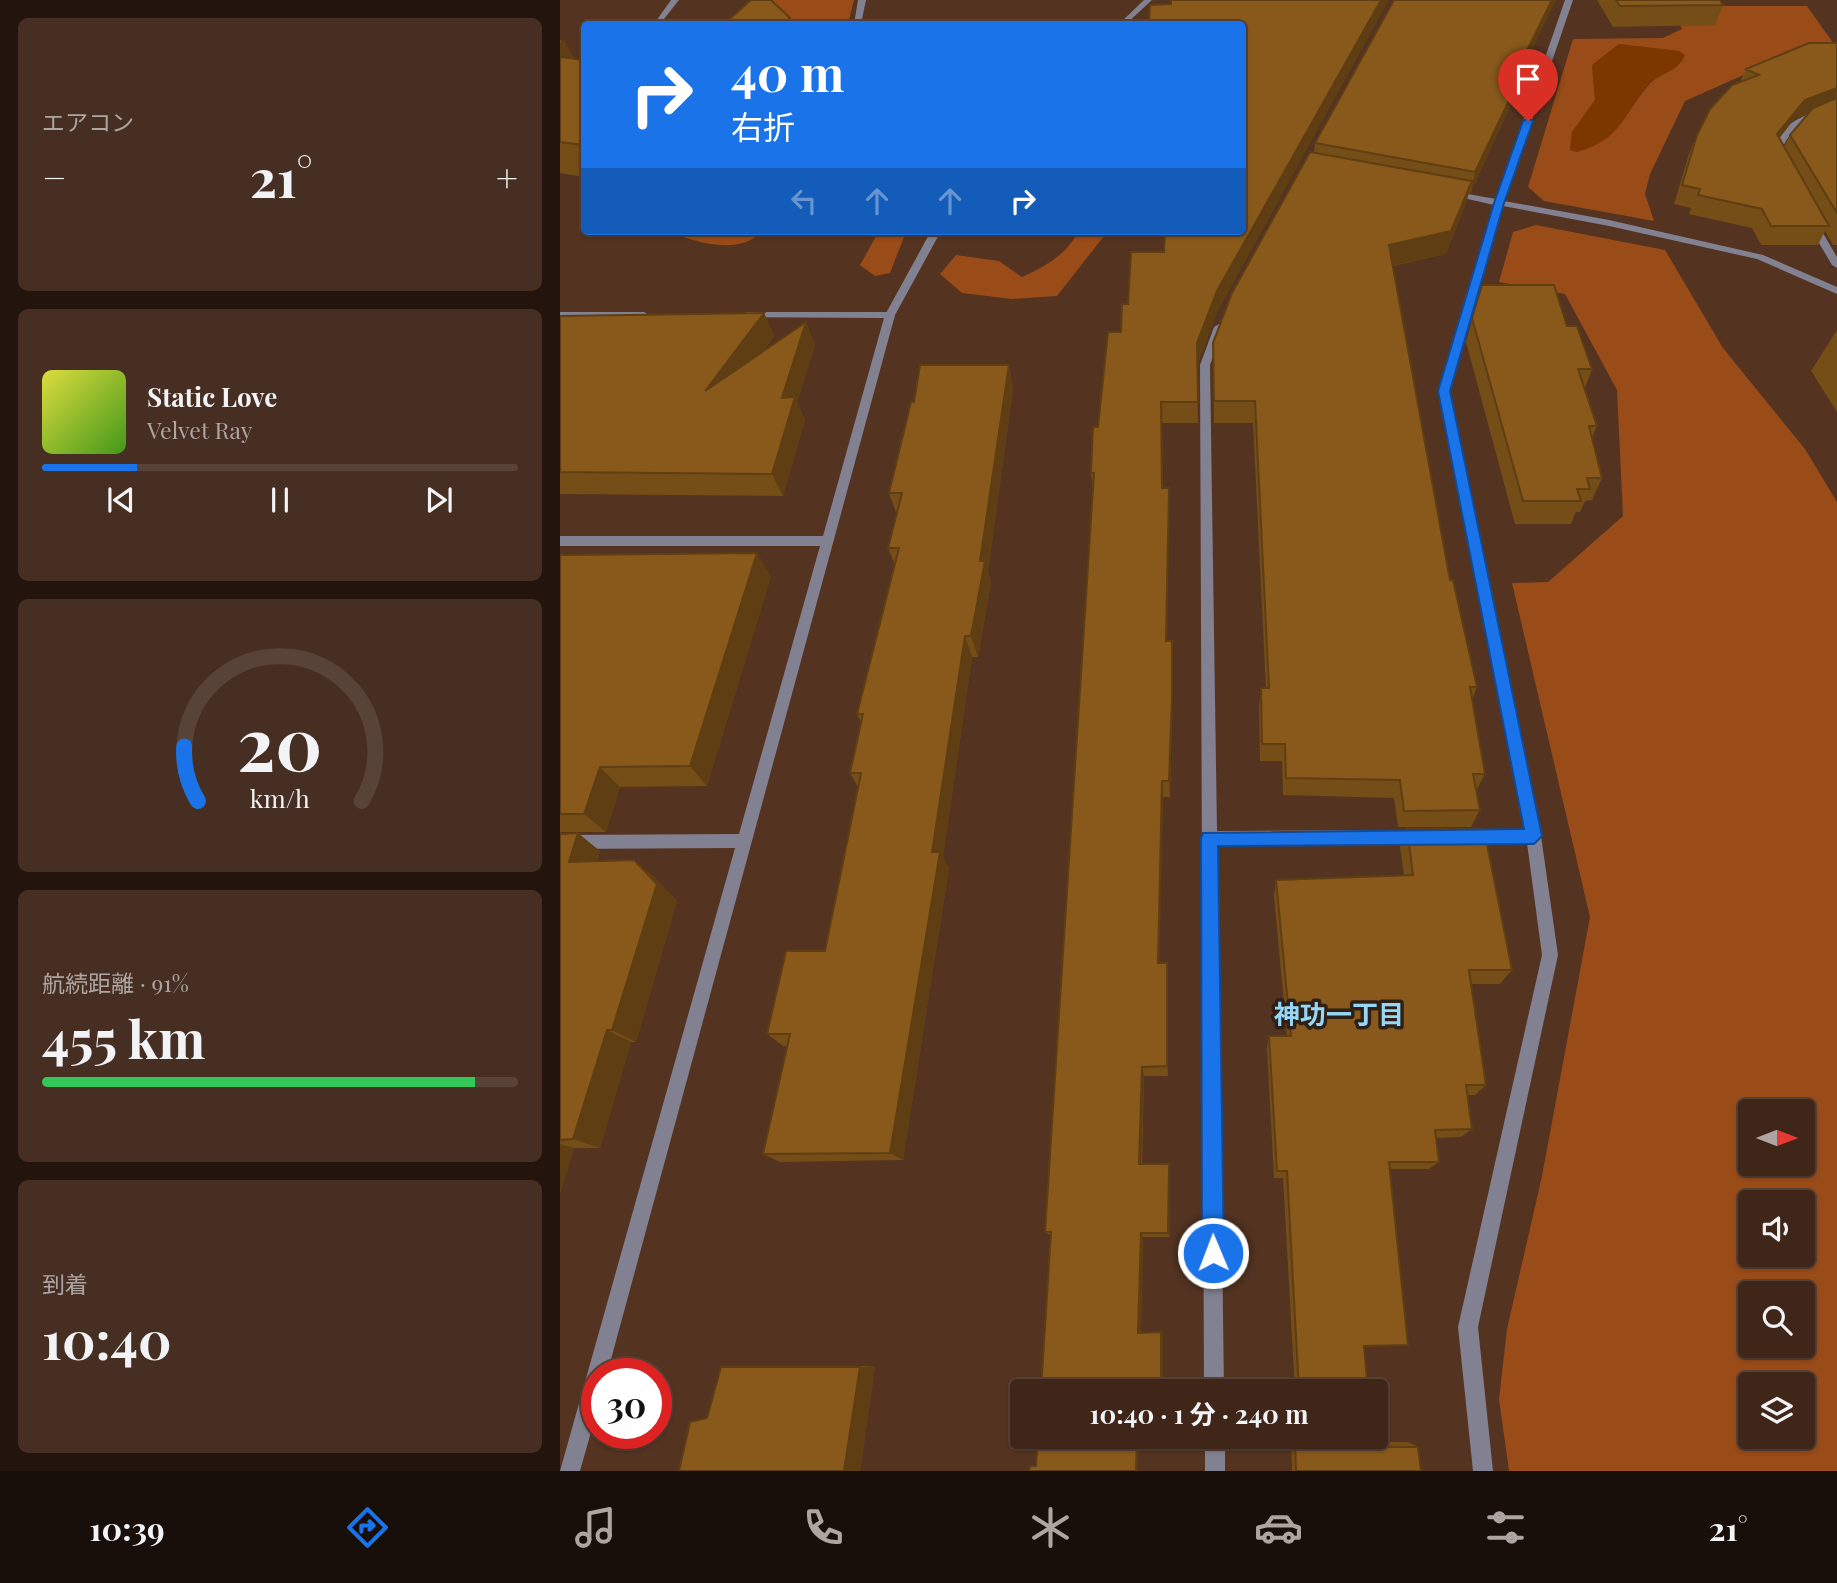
<!DOCTYPE html>
<html lang="ja">
<meta charset="utf-8">
<style>
:root{--surface:#3f2619;--page:#462e22;--text:#f1f3f6;--muted:#ada5a2;--line:#584338;--accent:#1a73e8}
body{margin:0;font-family:"Playfair Display","Noto Sans JP",serif;background:var(--page);color:var(--text);height:100vh;display:flex;flex-direction:column;font-size:26px;white-space:nowrap}
*{box-sizing:border-box;margin:0}
p{font-size:23px;color:var(--muted)}
.icon{flex:none;width:38px;height:38px;fill:none;stroke:currentColor;stroke-width:2;stroke-linecap:round;stroke-linejoin:round}
.map{position:relative;flex:1;overflow:hidden}
.details{display:flex;flex-direction:column;gap:18px;padding:18px;background:#23150e;width:560px}
.details>*{flex:none}
.guide{position:absolute;left:21px;top:21px;width:665px;height:214px;border-radius:7px;box-shadow:0 2px 5px #0004,0 0 0 2px var(--line);background:#1a73e8;color:#fff;overflow:hidden}
.needle{width:46px;rotate:90deg}
.buttons{position:absolute;left:1178px;top:1099px;display:grid;gap:14px}
.buttons a{display:grid;place-items:center;width:77px;height:77px;border-radius:7px;background:var(--surface);box-shadow:0 2px 5px #0004,0 0 0 2px var(--line);font-size:35px}
.speed{position:absolute;left:21px;top:1358px;display:flex;gap:14px;font-size:35px;font-weight:700;text-align:center}
.speed>*{display:grid;place-content:center;width:91px;height:91px;border-radius:50%;background:var(--surface);box-shadow:0 2px 5px #0004,0 0 0 2px var(--line);line-height:1}
.speed .limit{border:10px solid #d22;background:#fff;color:#111}
.pin{position:absolute;display:grid;place-items:center;width:60px;height:60px;color:#fff;margin:-72px -30px;border-radius:50% 50% 50% 0;rotate:-45deg;box-shadow:0 0 7px #0007}
.pin .icon{rotate:45deg}
.me{position:absolute;width:77px;margin:-38px;rotate:359deg;stroke-linejoin:round;filter:drop-shadow(0 0 5px #0008)}
.turn{display:flex;align-items:center;gap:24px;height:147px;padding:0 35px;font-size:32px}
.turn .icon{width:91px;height:91px;stroke-width:2.5}
.turn b{display:block;font-size:49px;line-height:60px}
.lanes{display:flex;align-items:center;height:66px;padding:0 35px;background:#0003;justify-content:center;gap:35px;direction:ltr}
.lanes .off{opacity:.35}
.big{font-size:52px;font-weight:700;line-height:1.1}
.details .card{flex:1;display:flex;flex-direction:column;justify-content:center;gap:10px;min-width:0;padding:0 24px;border-radius:10px;background:var(--page)}
.details .dial{align-items:center;gap:0}
.dial svg{height:182px;overflow:visible;fill:none;stroke:var(--line);stroke-width:7;stroke-linecap:round;text-anchor:middle}
.dial text{fill:var(--text);stroke:none}
.song{display:flex;align-items:center;gap:21px}
.cover{width:84px;height:84px;border-radius:10px;background:linear-gradient(135deg,hsl(60 70% 55%),hsl(100 70% 35%))}
.played{height:7px;border-radius:4px;background:linear-gradient(90deg,var(--accent) 20%,var(--line) 20%)}
.keys{display:flex;justify-content:space-around;direction:ltr}
.heat{display:flex;justify-content:space-between;align-items:center;font-size:38px;direction:ltr}
.charge{height:10px;border-radius:5px;background:linear-gradient(90deg,#34c759 91%,var(--line) 0)}
.trip{position:absolute;left:450px;top:1379px;width:378px;height:70px;border-radius:7px;background:var(--surface);box-shadow:0 2px 5px #0004,0 0 0 2px var(--line);font-weight:700;line-height:70px;text-align:center}
.dock{display:flex;height:112px;justify-content:space-around;align-items:center;background:#190f0a;color:var(--muted)}
.dock .icon{width:49px;height:49px}
.dock .current{color:var(--accent)}
.dock b{font-size:32px;color:var(--text)}
main{display:flex;flex:1;min-height:0}
.map>svg:first-child{display:block}
.green{fill:#7c3600}
.forest{fill:#994b18;fill-rule:evenodd}
.lines{fill:none;stroke-linecap:round;stroke-linejoin:round}
.service{fill:#828191;fill-rule:evenodd}
.minor{fill:#828191;fill-rule:evenodd}
.wall{fill:#754d17;fill-rule:evenodd}
.shaded-wall{fill:#5f3e13}
.building{fill:#88591b;stroke:#5f3e13;stroke-width:2}
.route{fill:#1a73e8;stroke:#114b97;stroke-width:2}
.labels{text-anchor:middle;dominant-baseline:central;stroke-width:7;stroke-linejoin:round;paint-order:stroke}
.neighbourhood-label{font-size:26px;font-weight:bold;fill:#95d7f7;stroke:#2e1f17}
</style>
<main>
<section class="details">
<div class="card"><p>エアコン</p>
<div class="heat"><a>−</a><b class="big">21°</b><a>+</a></div>
</div>
<div class="card">
<div class="song"><i class="cover"></i><div><b>Static Love</b><p>Velvet Ray</p></div></div>
<div class="played"></div>
<div class="keys"><svg class="icon" aria-label="previous" viewBox="0 0 24 24"><path d="M18 5L8 12l10 7zM5 5v14"/></svg><svg class="icon" aria-label="pause" viewBox="0 0 24 24"><path d="M8 5v14M16 5v14"/></svg><svg class="icon" aria-label="next" viewBox="0 0 24 24"><path d="M6 5l10 7-10 7zM19 5v14"/></svg></div>
</div>
<div class="card dial"><svg viewBox="0 0 100 80">
<path d="M14 69A42 42 0 1 1 86 69"/>
<path d="M14 69A42 42 0 0 1 8 45" stroke="#1a73e8"/>
<text x="50" y="56" font-size="32" font-weight="700">20</text>
<text x="50" y="72" font-size="11">km/h</text>
</svg></div>
<div class="card"><p>航続距離 · 91%</p><b class="big">455 km</b><div class="charge"></div></div>
<div class="card"><p>到着</p><b class="big">10:40</b></div>
</section>
<div class="map">
<svg width="1277" height="1471" viewBox="0 0 1277 1471">
<rect width="100%" height="100%" fill="#543321"/>
<path class="green" d="M 1059,44 L 1119,51 L 1126,55 C 1118,73 1100,72 1088,85 C 1068,106 1050,163 1010,150 L 1012,132 L 1035,100 L 1032,65 Z"/>
<path class="forest" d="M 202,0 L 294,0 L 288,24 L 147,24 L 177,22 Z
M 1116,6 L 1247,6 L 1276,47 L 1215,61 L 1125,101 L 1090,174 L 1085,194 L 1094,221 L 984,201 L 968,187 L 1013,39 L 1103,38 L 1122,29 L 1112,10 ZM 1059,44 L 1119,51 L 1125,55 C 1118,73 1099,72 1088,86 C 1062,116 1061,140 1017,152 L 1010,150 L 1012,132 L 1035,100 L 1032,65 Z
M 976,225 L 1105,250 L 1163,348 L 1245,449 L 1277,502 L 1277,1471 L 949,1471 L 939,1399 L 947,1329 L 982,1176 L 1030,917 L 952,583 L 988,582 L 1063,516 L 1057,390 L 1005,294 L 939,282 L 953,232 ZM 1190,1111 L 1242,1111 L 1242,1164 L 1190,1164 ZM 1190,1202 L 1242,1202 L 1242,1255 L 1190,1255 ZM 1190,1293 L 1242,1293 L 1242,1346 L 1190,1346 ZM 1190,1384 L 1242,1384 L 1242,1437 L 1190,1437 Z
M 127,231 L 203,231 C 181,253 149,245 123,237 Z
M 319,231 L 346,232 L 330,273 L 315,276 L 300,265 Z
M 518,231 L 548,231 L 497,296 L 452,299 L 402,293 L 380,274 L 396,255 L 439,261 L 462,277 C 484,267 508,254 518,231 Z"/>
<g class="lines">
<path class="service" d="M 111,0 L 119,0 L 100,24 L 94,24 Z
M 298,0 L 306,0 L 301,24 L 294,24 Z
M 584,0 L 592,0 L 566,24 L 559,24 Z
M 371,231 L 381,231 L 335,315 L 330,318 L 326,317 L 325,315 Z"/>
<path class="minor" d="M 1005,0 L 1013,0 L 944,201 L 1049,220 L 1203,255 L 1277,287 L 1277,294 L 1197,259 L 1049,226 L 943,206 L 889,391 L 981,836 L 998,955 L 918,1327 L 933,1471 L 913,1471 L 898,1327 L 982,955 L 967,843 L 906,844 L 901,842 L 899,837 L 901,832 L 906,830 L 965,829 L 879,391 L 934,205 L 886,194 L 891,191 L 936,199 Z
M 1277,106 L 1277,110 C 1242,118 1231,126 1218,158 L 1212,158 C 1210,125 1251,111 1277,106 Z
M 1249,221 L 1257,223 L 1277,257 L 1277,268 L 1272,265 L 1247,223 Z
M 0,312 L 84,312 L 89,315 L 84,318 L 0,318 Z
M 188,312 L 330,312 L 335,315 L 47,1374 L 37,1374 L 37,1411 L 20,1471 L 0,1471 L 175,848 L 0,849 L 0,835 L 179,834 L 260,546 L 0,546 L 0,536 L 263,536 L 324,318 L 184,317 L 184,313 Z
M 659,324 L 664,327 L 650,365 L 657,831 L 862,830 L 867,832 L 869,837 L 867,842 L 862,844 L 657,845 L 664,1391 L 644,1391 L 640,365 L 654,327 Z
M 645,1437 L 665,1437 L 665,1471 L 645,1471 Z"/>
</g>
<path class="wall" d="M 1037,0 L 1160,0 L 1163,5 L 1155,25 L 1053,27 Z
M 0,39 L 14,59 L 24,60 L 24,177 L 0,173 Z
M 1277,43 L 1277,245 L 1273,245 L 1265,231 L 1258,245 L 1201,245 L 1192,228 L 1129,214 L 1131,208 L 1114,204 L 1129,154 L 1137,135 L 1180,82 L 1186,69 ZM 1249,114 L 1230,135 L 1224,147 L 1219,138 L 1235,118 Z
M 954,87 L 949,109 L 910,194 L 909,193 L 906,203 L 886,254 L 833,266 L 890,580 L 917,687 L 912,700 L 925,774 L 916,791 L 920,810 L 911,827 L 838,827 L 834,798 L 723,795 L 722,761 L 700,761 L 699,707 L 701,688 L 706,688 L 693,423 L 654,423 L 653,343 L 754,152 L 755,143 Z
M 604,252 L 657,313 L 637,365 L 638,423 L 602,423 L 603,488 L 609,509 L 607,641 L 612,641 L 612,716 L 610,797 L 603,797 L 599,963 L 608,976 L 608,1076 L 584,1076 L 582,1164 L 610,1170 L 610,1237 L 583,1237 L 581,1333 L 603,1332 L 603,1391 L 481,1391 L 491,1236 L 485,1232 L 533,490 L 531,473 L 538,427 L 568,304 Z
M 922,285 L 1007,326 L 1032,369 L 1025,388 L 1037,426 L 1032,438 L 1042,478 L 1032,500 L 1025,501 L 1020,512 L 1016,512 L 1011,524 L 955,524 L 906,342 Z
M 204,313 L 214,336 L 202,353 L 246,322 L 255,345 L 237,402 L 245,420 L 223,496 L 0,494 L 0,316 Z
M 1277,330 L 1277,412 L 1251,371 Z
M 449,365 L 453,389 L 428,571 L 431,583 L 418,657 L 412,657 L 383,857 L 389,868 L 343,1160 L 220,1162 L 203,1154 L 227,1046 L 223,1046 L 207,1034 L 265,951 L 298,787 L 290,773 L 301,722 L 297,714 L 335,565 L 328,548 L 337,515 L 329,493 L 354,402 Z
M 0,555 L 211,576 L 147,786 L 60,787 L 46,832 L 0,832 Z
M 847,829 L 952,970 L 940,984 L 911,984 L 926,1085 L 915,1095 L 907,1095 L 912,1129 L 901,1137 L 876,1138 L 879,1162 L 869,1169 L 829,1169 L 804,1346 L 808,1391 L 735,1391 L 723,1178 L 714,1178 L 707,1048 L 709,1036 L 727,1036 L 714,896 L 716,880 L 844,875 L 840,846 Z
M 0,834 L 40,851 L 37,861 L 74,860 L 95,878 L 117,901 L 76,1042 L 71,1042 L 40,1148 L 14,1148 L 0,1193 Z
M 182,1366 L 315,1366 L 300,1471 L 119,1471 L 147,1418 L 161,1367 Z
M 731,1437 L 811,1437 L 812,1442 L 848,1442 L 858,1447 L 861,1471 L 732,1471 Z"/>
<path class="shaded-wall" d="M 821,0 L 829,0 L 657,313 L 637,365 L 637,343 L 657,291 Z
M 992,0 L 996,0 L 944,108 L 949,87 Z
M 230,18 L 232,24 L 223,24 Z
M 4,39 L 20,72 L 0,84 L 0,43 Z
M 955,88 L 949,109 L 910,194 L 915,172 Z
M 1277,88 L 1276,103 L 1235,118 L 1208,153 L 1217,134 L 1245,100 Z
M 912,181 L 906,203 L 886,254 L 825,267 L 829,245 Z
M 204,313 L 214,336 L 156,414 L 145,391 Z
M 246,322 L 255,345 L 237,402 L 245,420 L 223,496 L 212,474 L 222,398 Z
M 449,365 L 453,389 L 428,571 L 431,583 L 418,657 L 411,636 L 420,561 Z
M 609,488 L 609,509 L 607,660 L 606,641 Z
M 197,553 L 211,576 L 147,786 L 130,766 Z
M 405,636 L 412,657 L 383,857 L 389,868 L 343,1160 L 330,1153 L 372,852 Z
M 612,641 L 612,716 L 610,797 L 609,781 Z
M 40,767 L 60,787 L 46,832 L 24,814 Z
M 602,781 L 603,797 L 599,976 L 598,963 Z
M 18,833 L 40,851 L 32,879 L 9,862 Z
M 74,860 L 95,878 L 117,901 L 76,1042 L 52,1030 Z
M 607,963 L 608,976 L 608,1076 L 607,1066 Z
M 47,1030 L 71,1042 L 40,1148 L 13,1139 Z
M 582,1067 L 584,1076 L 581,1170 L 579,1164 Z
M 0,1144 L 14,1148 L 0,1193 Z
M 609,1164 L 610,1170 L 610,1237 L 608,1233 Z
M 581,1233 L 583,1237 L 581,1333 L 578,1333 Z
M 601,1332 L 603,1332 L 603,1391 L 601,1391 Z
M 315,1366 L 300,1471 L 284,1471 L 300,1367 Z
M 577,1437 L 579,1437 L 578,1471 L 576,1471 Z"/>
<path class="building" d="M 191,0 L 211,0 L 230,18 L 223,24 L 164,24 Z
M 611,0 L 821,0 L 657,291 L 637,343 L 638,402 L 601,402 L 602,488 L 609,488 L 606,641 L 612,641 L 612,698 L 609,781 L 602,781 L 598,963 L 607,963 L 607,1066 L 582,1067 L 579,1164 L 609,1164 L 608,1233 L 581,1233 L 578,1333 L 601,1332 L 601,1391 L 481,1391 L 491,1232 L 485,1232 L 534,473 L 531,473 L 533,427 L 538,427 L 548,332 L 561,332 L 562,304 L 568,304 L 571,252 L 604,252 L 605,231 L 682,231 L 682,24 L 589,24 L 590,5 L 611,4 Z
M 834,0 L 992,0 L 949,87 L 955,88 L 915,172 L 755,143 Z
M 1056,0 L 1160,0 L 1163,5 L 1060,6 Z
M 1249,43 L 1277,43 L 1277,88 L 1245,100 L 1217,134 L 1269,226 L 1211,226 L 1202,209 L 1138,195 L 1140,189 L 1122,185 L 1137,135 L 1150,109 L 1172,85 L 1199,75 L 1186,69 Z
M 0,57 L 24,60 L 24,145 L 0,142 Z
M 1277,98 L 1277,213 L 1230,135 L 1253,108 Z
M 750,152 L 912,181 L 891,231 L 829,245 L 890,580 L 893,580 L 917,687 L 910,687 L 925,774 L 913,774 L 920,810 L 844,811 L 840,780 L 726,778 L 725,744 L 702,744 L 701,688 L 709,688 L 695,401 L 654,401 L 653,343 L 672,293 Z
M 922,285 L 994,285 L 1007,326 L 1017,326 L 1032,369 L 1018,369 L 1037,426 L 1029,426 L 1042,478 L 1027,478 L 1030,489 L 1017,489 L 1021,501 L 963,501 L 912,318 Z
M 204,313 L 145,391 L 246,322 L 222,398 L 235,397 L 212,474 L 0,472 L 0,316 Z
M 360,365 L 449,365 L 420,561 L 425,561 L 411,636 L 405,636 L 372,852 L 380,852 L 330,1153 L 203,1154 L 230,1034 L 207,1034 L 226,951 L 265,951 L 301,773 L 290,773 L 303,714 L 297,714 L 339,548 L 328,548 L 342,493 L 329,493 L 351,402 L 354,402 Z
M 197,553 L 130,766 L 40,767 L 24,814 L 0,814 L 0,555 Z
M 847,829 L 924,829 L 952,970 L 909,970 L 926,1085 L 906,1085 L 912,1129 L 875,1130 L 879,1162 L 829,1162 L 848,1345 L 804,1346 L 808,1391 L 739,1391 L 727,1171 L 717,1171 L 709,1036 L 731,1036 L 716,880 L 853,875 Z
M 18,833 L 9,862 L 74,860 L 97,884 L 52,1030 L 47,1030 L 13,1139 L 0,1140 L 0,834 Z
M 161,1367 L 300,1367 L 284,1471 L 119,1471 L 130,1422 L 147,1418 Z
M 478,1437 L 577,1437 L 576,1471 L 469,1471 L 470,1466 L 476,1466 Z
M 735,1437 L 811,1437 L 812,1447 L 858,1447 L 861,1471 L 736,1471 Z"/>
<path class="route" d="M 968,118 L 973,121 L 944,203 L 890,391 L 982,836 L 974,844 L 658,846 L 664,1253 L 661,1261 L 653,1264 L 646,1261 L 642,1253 L 641,838 L 643,833 L 964,829 L 878,391 L 934,203 L 963,121 Z"/>
<g class="labels">
<g class="neighbourhood-label">
<text x="779" y="1013">神功一丁目</text>
</g>
</g>
</svg>
<div class="buttons">
<a><svg class="needle" viewBox="-14 -14 28 28"><path d="M0-13l5 13h-10z" fill="#e53935"/><path d="M0 13l5-13h-10z" fill="#ada5a2"/></svg></a>
<a><svg class="icon" aria-label="sound" viewBox="0 0 24 24"><path d="M4 9h4l5-4v14l-5-4H4zM17 9q2 3 0 6"/></svg></a>
<a><svg class="icon" aria-label="search" viewBox="0 0 24 24"><circle cx="10" cy="10" r="6"/><path d="M15 15l6 6"/></svg></a>
<a><svg class="icon" aria-label="layers" viewBox="0 0 24 24"><path d="M12 4l9 5-9 5-9-5zM3 14l9 5 9-5"/></svg></a>
</div>
<div class="speed"><div class="limit">30</div></div>
<div class="pin" style="left:968px;top:121px;background:#d93025"><svg class="icon" aria-label="arrive" viewBox="0 0 24 24"><path d="M6 21V4h12l-3 4 3 4H6"/></svg></div>
<svg class="me" style="left:653px;top:1253px" viewBox="-20 -20 40 40"><circle r="17" fill="#1a73e8" stroke="#fff" stroke-width="3"/><path d="M0-11L8 9 0 5-8 9z" fill="#fff"/></svg>
<div class="trip">10:40 · 1 分 · 240 m</div>
<div class="guide">
<div class="turn"><svg class="icon" aria-label="right" viewBox="0 0 24 24"><path d="M7 20v-9h11M14 6l5 5-5 5"/></svg><div><b>40 m</b>右折</div></div>
<div class="lanes"><svg class="icon off" aria-label="left" viewBox="0 0 24 24"><path d="M17 20v-9H6M10 6l-5 5 5 5"/></svg><svg class="icon off" aria-label="ahead" viewBox="0 0 24 24"><path d="M12 20V5M6 11l6-6 6 6"/></svg><svg class="icon off" aria-label="ahead" viewBox="0 0 24 24"><path d="M12 20V5M6 11l6-6 6 6"/></svg><svg class="icon" aria-label="right" viewBox="0 0 24 24"><path d="M7 20v-9h11M14 6l5 5-5 5"/></svg></div>
</div>
</div>
</main>
<nav class="dock">
<b>10:39</b>
<svg class="icon current" aria-label="directions" viewBox="0 0 24 24"><path d="M12 3l9 9-9 9-9-9zM9 14v-3h6M13 9l2 2-2 2"/></svg>
<svg class="icon" aria-label="music" viewBox="0 0 24 24"><path d="M9 18V5l10-2v13"/><circle cx="6" cy="18" r="3"/><circle cx="16" cy="16" r="3"/></svg>
<svg class="icon" aria-label="phone" viewBox="0 0 24 24"><path d="M5 4h4l2 5-3 2q2 4 5 5l2-3 5 2v4C11 20 4 13 5 4z"/></svg>
<svg class="icon" aria-label="climate" viewBox="0 0 24 24"><path d="M12 3v18M4 7l16 10M4 17L20 7"/></svg>
<svg class="icon" aria-label="car" viewBox="0 0 24 24"><path d="M5 17H2v-5l4-1 3-4h7l3 4 3 1v5h-3M9 17h6M6 11h13"/><circle cx="7" cy="17" r="2"/><circle cx="17" cy="17" r="2"/></svg>
<svg class="icon" aria-label="filters" viewBox="0 0 24 24"><path d="M4 7h16M4 17h16"/><circle cx="9" cy="7" r="2"/><circle cx="15" cy="17" r="2"/></svg>
<b>21°</b>
</nav>
